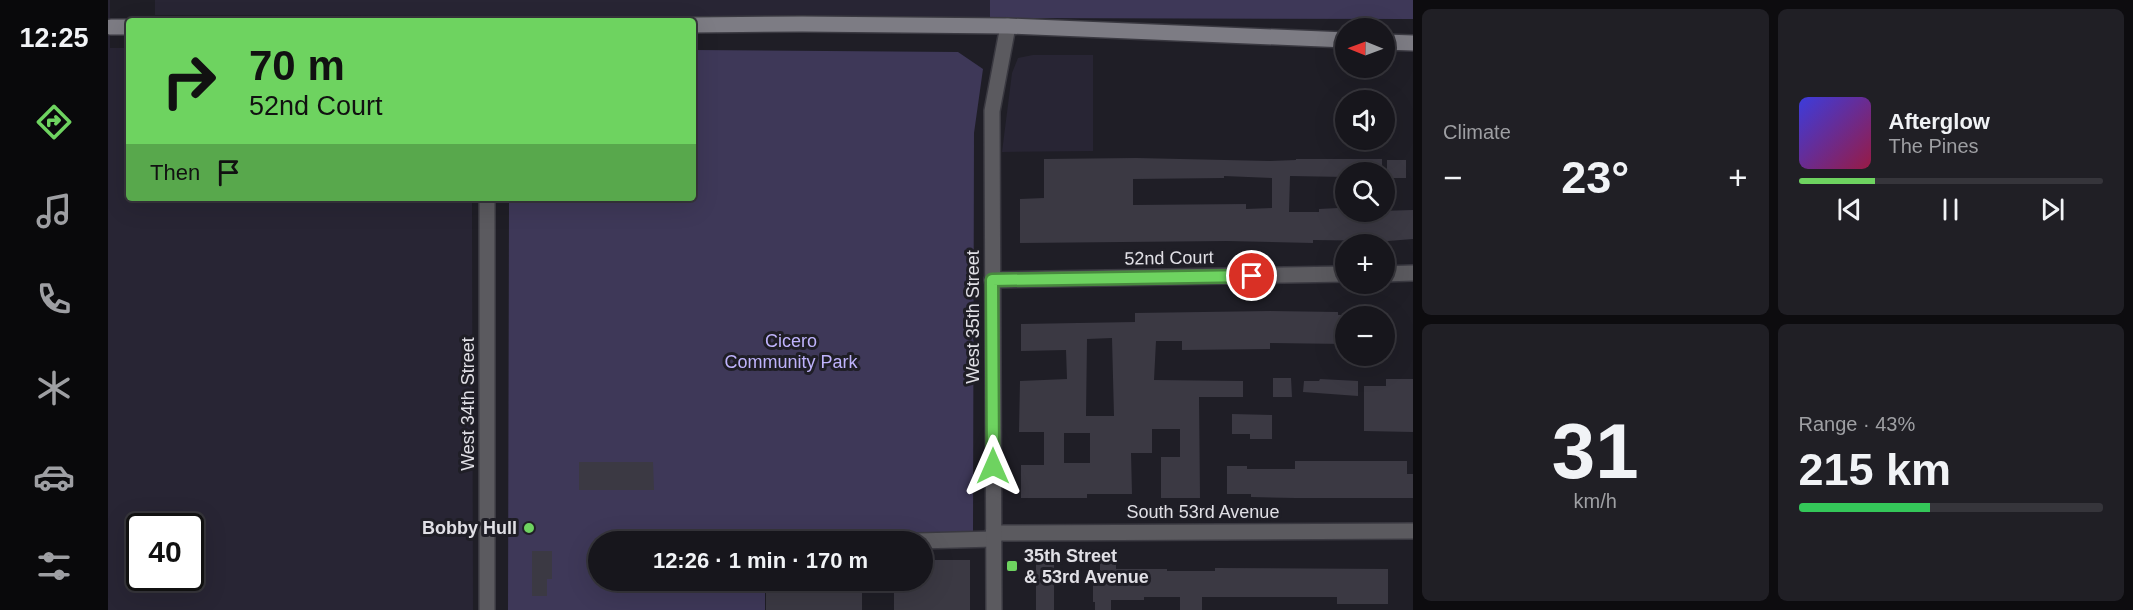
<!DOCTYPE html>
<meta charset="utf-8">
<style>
:root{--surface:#17161c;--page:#201f25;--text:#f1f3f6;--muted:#9e9fa3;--line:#36353b;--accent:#6ed360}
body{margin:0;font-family:Helvetica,sans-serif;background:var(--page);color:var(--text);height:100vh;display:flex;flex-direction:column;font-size:22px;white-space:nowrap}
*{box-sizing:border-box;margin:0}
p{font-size:20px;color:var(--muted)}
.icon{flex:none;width:33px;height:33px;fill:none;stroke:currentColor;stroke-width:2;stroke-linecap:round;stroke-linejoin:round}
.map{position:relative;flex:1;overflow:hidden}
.panel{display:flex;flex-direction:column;gap:9px;padding:9px;background:#0d0c0f;width:720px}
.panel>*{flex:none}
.guide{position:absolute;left:18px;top:18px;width:570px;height:183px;border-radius:6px;box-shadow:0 6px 24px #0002,0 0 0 2px var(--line);background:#6ed360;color:#111;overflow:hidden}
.needle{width:39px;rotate:271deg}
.buttons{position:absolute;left:1227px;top:18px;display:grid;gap:12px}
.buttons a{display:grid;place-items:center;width:60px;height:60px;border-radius:50%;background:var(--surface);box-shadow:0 6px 24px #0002,0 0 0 2px var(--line);font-size:30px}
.speed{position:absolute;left:18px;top:513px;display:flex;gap:12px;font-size:30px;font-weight:700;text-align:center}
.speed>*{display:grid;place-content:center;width:78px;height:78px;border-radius:50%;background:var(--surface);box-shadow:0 6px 24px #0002,0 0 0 2px var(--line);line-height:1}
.speed .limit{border:3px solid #111;border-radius:9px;background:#fff;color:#111}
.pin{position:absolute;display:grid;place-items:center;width:51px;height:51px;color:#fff;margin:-26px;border:3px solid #fff;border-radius:50%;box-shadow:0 2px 6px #0007}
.me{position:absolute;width:66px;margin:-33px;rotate:0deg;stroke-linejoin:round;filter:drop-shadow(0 0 4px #0008)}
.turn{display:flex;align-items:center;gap:21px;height:126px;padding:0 24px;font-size:27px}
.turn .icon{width:78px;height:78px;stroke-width:2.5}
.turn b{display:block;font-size:42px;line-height:51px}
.then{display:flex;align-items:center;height:57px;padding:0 24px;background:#0003;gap:12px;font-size:22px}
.big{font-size:45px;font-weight:700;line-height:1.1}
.panel .tile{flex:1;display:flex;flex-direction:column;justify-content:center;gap:9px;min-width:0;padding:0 21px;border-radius:9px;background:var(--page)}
.panel .dial{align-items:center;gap:0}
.dial b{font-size:78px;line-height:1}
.song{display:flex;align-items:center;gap:18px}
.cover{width:72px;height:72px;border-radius:9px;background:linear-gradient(135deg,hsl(240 70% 55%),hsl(340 70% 35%))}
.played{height:6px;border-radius:3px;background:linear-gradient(90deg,var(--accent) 25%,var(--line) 25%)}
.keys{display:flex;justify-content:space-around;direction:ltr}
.heat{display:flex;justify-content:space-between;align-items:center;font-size:33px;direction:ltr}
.charge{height:9px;border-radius:4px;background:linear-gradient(90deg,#34c759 43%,var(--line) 0)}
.panel .tiles{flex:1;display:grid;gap:9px;grid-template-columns:repeat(2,1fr)}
.trip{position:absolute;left:480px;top:531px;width:345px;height:60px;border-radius:30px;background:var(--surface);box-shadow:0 6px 24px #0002,0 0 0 2px var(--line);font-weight:700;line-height:60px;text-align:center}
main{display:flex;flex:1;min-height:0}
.tabs{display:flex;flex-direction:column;width:108px;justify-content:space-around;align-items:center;background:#09090b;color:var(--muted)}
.tabs .icon{width:42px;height:42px}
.tabs .current{color:var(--accent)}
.tabs b{font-size:27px;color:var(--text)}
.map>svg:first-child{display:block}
.built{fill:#282534;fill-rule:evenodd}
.green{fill:#3e3858}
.building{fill:#3b3943;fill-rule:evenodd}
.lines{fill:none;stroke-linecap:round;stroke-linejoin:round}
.minor-casing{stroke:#3a3941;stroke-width:18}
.tertiary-casing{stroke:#3a3941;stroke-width:18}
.secondary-casing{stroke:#3a3941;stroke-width:18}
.minor{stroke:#5b5a5f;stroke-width:15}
.tertiary{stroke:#5b5a5f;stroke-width:15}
.secondary{stroke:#7d7c84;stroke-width:15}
.route-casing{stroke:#48893e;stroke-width:15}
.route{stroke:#6ed360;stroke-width:10}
.poi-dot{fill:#6ed360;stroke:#1f1e26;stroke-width:2}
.labels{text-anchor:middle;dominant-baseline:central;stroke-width:6;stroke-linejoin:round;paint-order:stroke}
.street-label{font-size:18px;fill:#e0dfe5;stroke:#1f1e26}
.park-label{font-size:18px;fill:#bfb3fc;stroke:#1f1e26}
.poi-label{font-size:18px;font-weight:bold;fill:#e0dfe5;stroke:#1f1e26;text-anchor:end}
</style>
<main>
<nav class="tabs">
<b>12:25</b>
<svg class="icon current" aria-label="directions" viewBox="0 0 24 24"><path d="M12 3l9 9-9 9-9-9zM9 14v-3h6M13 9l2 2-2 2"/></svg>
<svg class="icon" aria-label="music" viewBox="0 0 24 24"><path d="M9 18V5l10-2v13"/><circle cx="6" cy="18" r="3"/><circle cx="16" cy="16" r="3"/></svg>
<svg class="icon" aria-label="phone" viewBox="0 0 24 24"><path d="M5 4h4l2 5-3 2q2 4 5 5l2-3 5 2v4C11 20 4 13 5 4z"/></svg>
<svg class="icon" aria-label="climate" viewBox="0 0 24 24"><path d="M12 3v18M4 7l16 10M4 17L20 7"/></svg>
<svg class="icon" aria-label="car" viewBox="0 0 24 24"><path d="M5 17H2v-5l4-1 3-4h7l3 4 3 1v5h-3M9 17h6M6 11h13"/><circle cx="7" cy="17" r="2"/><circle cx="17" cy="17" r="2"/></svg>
<svg class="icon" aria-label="filters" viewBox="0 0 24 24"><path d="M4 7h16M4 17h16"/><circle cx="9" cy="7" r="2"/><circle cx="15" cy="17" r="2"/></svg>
</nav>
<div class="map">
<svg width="1305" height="610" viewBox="0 0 1305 610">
<rect width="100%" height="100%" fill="#1f1e26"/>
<path class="built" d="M 0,0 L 2,0 L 2,48 L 21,48 L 21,198 L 364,198 L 365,610 L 0,610 ZM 32,526 L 82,526 L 82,578 L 32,578 Z
M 47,0 L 882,0 L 882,18 L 47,15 Z
M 925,55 L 985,55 L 985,151 L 894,152 L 904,73 L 910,58 Z
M 657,533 L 754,533 L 755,541 L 657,542 Z"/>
<path class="green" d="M 882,0 L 1305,0 L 1305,19 L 882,18 Z
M 585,50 L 850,52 L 875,69 L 866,133 L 865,532 L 657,533 L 657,542 L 490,542 L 490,580 L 657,581 L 657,610 L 400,610 L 401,198 L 585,198 Z"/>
<path class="building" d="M 1028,158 L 1162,161 L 1188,160 L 1188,159 L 1274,159 L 1274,172 L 1238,172 L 1238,177 L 1182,176 L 1181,212 L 1211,212 L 1211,209 L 1230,208 L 1238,210 L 1238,212 L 1305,210 L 1305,239 L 1280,241 L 1205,240 L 1205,243 L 1119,241 L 912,243 L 912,199 L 936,198 L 936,159 ZM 1116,176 L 1164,178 L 1164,208 L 1138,209 L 1138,204 L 1025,205 L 1025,179 L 1116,178 Z
M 1279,160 L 1298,160 L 1298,178 L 1279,178 Z
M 1162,311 L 1230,312 L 1230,315 L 1238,315 L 1238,344 L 1162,343 L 1162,349 L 1074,350 L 1074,341 L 1048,341 L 1046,380 L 1135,381 L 1135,397 L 1091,397 L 1092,498 L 1053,498 L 1053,457 L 1072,457 L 1072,429 L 1044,429 L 1044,453 L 1023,453 L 1024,494 L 979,494 L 979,498 L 913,498 L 913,465 L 936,465 L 936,432 L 911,432 L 912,381 L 959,379 L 958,350 L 913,351 L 913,324 L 1027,322 L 1027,313 ZM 1004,338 L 1006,416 L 978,416 L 979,339 ZM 956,433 L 982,433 L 982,463 L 956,463 Z
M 1165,378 L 1183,378 L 1184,397 L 1165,397 Z
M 1212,379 L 1250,381 L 1250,396 L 1195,392 L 1196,381 L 1211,381 Z
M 1278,379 L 1305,379 L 1305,432 L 1256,431 L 1256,386 L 1278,386 Z
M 1124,414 L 1164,415 L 1164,439 L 1142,439 L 1142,434 L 1124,434 Z
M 1187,461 L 1299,461 L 1299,474 L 1305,474 L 1305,498 L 1188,498 L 1143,497 L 1143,494 L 1119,494 L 1119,466 L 1139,466 L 1139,469 L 1187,469 Z
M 471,462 L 545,462 L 546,490 L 471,490 Z
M 424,551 L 444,551 L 444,579 L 439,579 L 439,596 L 424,596 Z
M 814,560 L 862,560 L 862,610 L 786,610 L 786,580 L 814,580 Z
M 928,561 L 946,561 L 946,610 L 928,610 Z
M 992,562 L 1008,562 L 1008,569 L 1059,569 L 1059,571 L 1107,571 L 1107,568 L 1280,569 L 1280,604 L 1229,604 L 1229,597 L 1094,597 L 1094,610 L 1072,610 L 1072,597 L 1036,597 L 1036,600 L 1003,600 L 1003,610 L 987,610 L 987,602 L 985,602 L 985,584 L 992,585 Z
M 658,580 L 754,580 L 754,610 L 658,610 Z"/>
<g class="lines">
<defs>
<path id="minor" d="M 379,198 L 379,610
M 1276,274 L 1305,273
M 884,280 L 1238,274
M 885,533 L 1305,531
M 772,542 L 886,539"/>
<path id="tertiary" d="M 886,610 L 884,111 L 900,26"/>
<path id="secondary" d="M 585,25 L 694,24 L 900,26 L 1238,40
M 3,27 L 21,27
M 1276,42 L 1305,43"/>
</defs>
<use href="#minor" class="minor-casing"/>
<use href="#tertiary" class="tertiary-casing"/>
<use href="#secondary" class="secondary-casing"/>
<use href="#minor" class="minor"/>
<use href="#tertiary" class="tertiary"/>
<use href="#secondary" class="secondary"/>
</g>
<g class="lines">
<defs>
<path id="route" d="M 885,466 L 884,280 L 1144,276"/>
</defs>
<use href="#route" class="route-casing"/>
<use href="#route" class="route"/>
</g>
<g class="poi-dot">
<circle cx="421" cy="528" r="6"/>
<rect x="898" y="560" width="12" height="12" rx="3"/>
</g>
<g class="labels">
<g class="street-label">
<text transform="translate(1061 258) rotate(-1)">52nd Court</text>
<text transform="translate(865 317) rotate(-90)">West 35th Street</text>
<text transform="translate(360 404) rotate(-90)">West 34th Street</text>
<text x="1095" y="512">South 53rd Avenue</text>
</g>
<g class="park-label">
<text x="683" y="341">Cicero<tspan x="683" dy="21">Community Park</tspan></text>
</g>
<g class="poi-label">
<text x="409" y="528">Bobby Hull</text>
<text x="916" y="556" text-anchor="start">35th Street<tspan x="916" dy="21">&amp; 53rd Avenue</tspan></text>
</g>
</g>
</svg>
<div class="buttons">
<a><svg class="needle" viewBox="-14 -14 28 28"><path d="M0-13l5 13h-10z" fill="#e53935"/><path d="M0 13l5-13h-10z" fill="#9e9fa3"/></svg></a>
<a><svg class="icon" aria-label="sound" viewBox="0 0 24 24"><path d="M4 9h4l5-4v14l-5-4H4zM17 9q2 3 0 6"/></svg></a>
<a><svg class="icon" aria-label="search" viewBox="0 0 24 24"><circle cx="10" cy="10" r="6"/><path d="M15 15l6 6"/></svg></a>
<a>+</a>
<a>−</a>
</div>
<div class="speed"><div class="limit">40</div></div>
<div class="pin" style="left:1144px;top:276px;background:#d93025"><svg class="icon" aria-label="arrive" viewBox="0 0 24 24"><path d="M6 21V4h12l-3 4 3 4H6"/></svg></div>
<svg class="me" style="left:885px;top:466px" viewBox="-20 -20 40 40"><path d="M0-17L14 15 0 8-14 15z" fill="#6ed360" stroke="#fff" stroke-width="4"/></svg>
<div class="trip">12:26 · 1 min · 170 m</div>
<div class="guide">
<div class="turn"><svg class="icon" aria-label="right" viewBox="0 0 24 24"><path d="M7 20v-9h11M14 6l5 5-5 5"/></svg><div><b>70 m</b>52nd Court</div></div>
<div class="then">Then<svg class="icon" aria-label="arrive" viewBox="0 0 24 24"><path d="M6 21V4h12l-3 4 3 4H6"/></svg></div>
</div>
</div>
<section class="panel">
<div class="tiles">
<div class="tile"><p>Climate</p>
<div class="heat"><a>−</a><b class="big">23°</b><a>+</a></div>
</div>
<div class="tile">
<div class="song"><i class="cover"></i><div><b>Afterglow</b><p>The Pines</p></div></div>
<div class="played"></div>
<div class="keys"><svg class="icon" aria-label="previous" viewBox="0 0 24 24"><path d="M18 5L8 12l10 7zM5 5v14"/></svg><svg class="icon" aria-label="pause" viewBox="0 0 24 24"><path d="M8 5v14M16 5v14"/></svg><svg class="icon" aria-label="next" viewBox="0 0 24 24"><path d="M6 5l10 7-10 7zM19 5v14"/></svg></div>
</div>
<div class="tile dial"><b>31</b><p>km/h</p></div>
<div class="tile"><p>Range · 43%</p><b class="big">215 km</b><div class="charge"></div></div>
</div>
</section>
</main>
